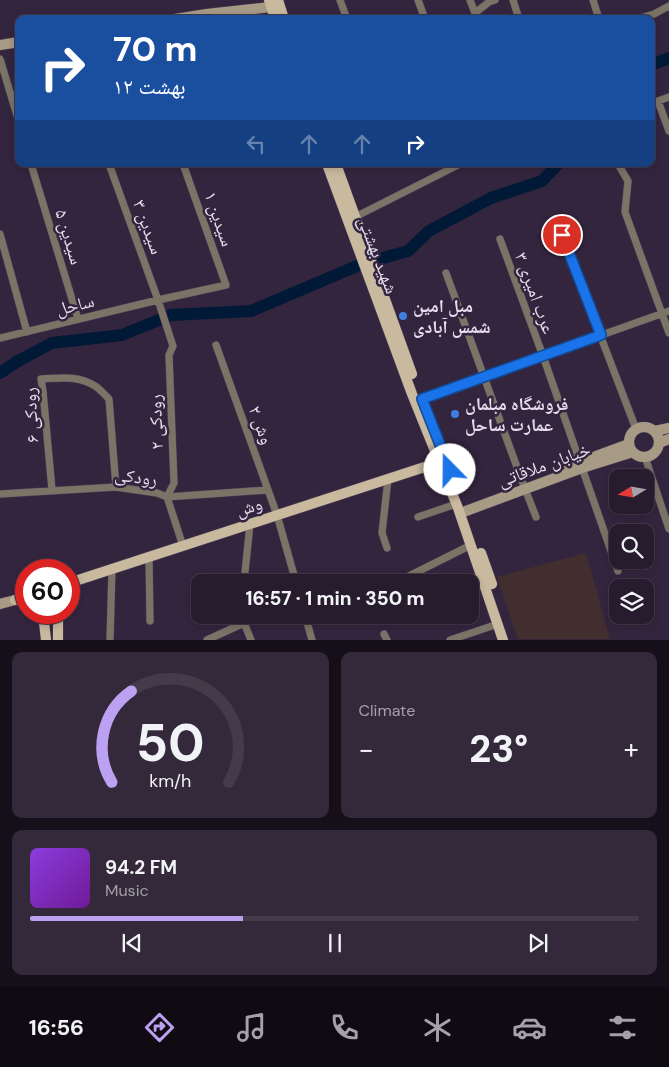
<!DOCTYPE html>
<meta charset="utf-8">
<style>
:root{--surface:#271c2e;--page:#33293a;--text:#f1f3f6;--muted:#a4a1aa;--line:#433a4a;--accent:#bca0f2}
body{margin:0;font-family:"DM Sans","Noto Naskh Arabic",sans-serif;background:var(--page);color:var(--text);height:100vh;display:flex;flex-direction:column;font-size:19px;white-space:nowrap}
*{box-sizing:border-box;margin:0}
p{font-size:16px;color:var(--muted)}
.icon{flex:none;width:28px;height:28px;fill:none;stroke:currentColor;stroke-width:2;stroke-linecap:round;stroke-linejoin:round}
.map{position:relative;height:640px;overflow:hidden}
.sheet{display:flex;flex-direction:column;gap:12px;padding:12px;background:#150f19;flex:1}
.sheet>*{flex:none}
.banner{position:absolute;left:15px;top:15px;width:640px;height:152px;border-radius:10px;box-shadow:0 2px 8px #0003,0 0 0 1px var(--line);background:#1a4fa0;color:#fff;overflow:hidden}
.needle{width:32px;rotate:259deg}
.buttons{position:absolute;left:609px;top:469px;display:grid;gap:10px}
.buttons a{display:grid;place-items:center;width:45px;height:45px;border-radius:10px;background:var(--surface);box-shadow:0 2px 8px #0003,0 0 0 1px var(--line);font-size:25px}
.speed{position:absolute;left:15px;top:559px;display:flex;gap:10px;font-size:25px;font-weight:700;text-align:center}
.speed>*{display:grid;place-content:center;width:65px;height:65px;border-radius:50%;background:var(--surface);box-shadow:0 2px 8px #0003,0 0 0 1px var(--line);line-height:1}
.speed .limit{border:8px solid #d22;background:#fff;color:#111}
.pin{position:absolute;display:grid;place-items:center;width:42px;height:42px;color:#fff;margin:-21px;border:2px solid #fff;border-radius:50%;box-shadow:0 1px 5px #0007}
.me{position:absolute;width:55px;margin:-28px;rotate:338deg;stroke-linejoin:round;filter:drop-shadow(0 0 4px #0008)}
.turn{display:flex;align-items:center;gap:18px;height:105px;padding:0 15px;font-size:22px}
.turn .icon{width:65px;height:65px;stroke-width:2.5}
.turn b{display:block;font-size:35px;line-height:42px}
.lanes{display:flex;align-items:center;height:48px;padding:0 15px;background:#0003;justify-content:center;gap:25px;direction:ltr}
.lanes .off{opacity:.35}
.big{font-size:38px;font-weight:800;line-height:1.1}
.sheet .card{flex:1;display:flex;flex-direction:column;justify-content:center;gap:8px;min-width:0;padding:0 18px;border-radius:10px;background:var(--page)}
.sheet .dial{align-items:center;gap:0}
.dial svg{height:130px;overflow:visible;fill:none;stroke:var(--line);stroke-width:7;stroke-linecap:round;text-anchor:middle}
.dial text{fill:var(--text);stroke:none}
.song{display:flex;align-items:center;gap:15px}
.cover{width:60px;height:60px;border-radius:8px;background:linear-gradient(135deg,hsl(270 70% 55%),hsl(280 70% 35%))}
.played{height:5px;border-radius:2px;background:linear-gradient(90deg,var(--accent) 35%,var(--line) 35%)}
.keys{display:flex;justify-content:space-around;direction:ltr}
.heat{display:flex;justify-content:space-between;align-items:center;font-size:28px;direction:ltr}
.sheet .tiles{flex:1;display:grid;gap:12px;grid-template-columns:1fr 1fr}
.card:last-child{grid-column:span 2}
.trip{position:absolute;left:191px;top:574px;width:288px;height:50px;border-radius:10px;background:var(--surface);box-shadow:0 2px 8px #0003,0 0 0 1px var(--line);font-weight:800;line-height:50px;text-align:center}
.menu{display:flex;height:80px;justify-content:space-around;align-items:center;background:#100b12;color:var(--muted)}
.menu .icon{width:35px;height:35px}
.menu .selected{color:var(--accent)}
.menu b{font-size:22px;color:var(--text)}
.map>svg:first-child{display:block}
.medical{fill:#422e2e}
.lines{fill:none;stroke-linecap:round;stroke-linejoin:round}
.river{stroke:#001936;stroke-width:12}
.street-casing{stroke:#50435a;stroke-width:8}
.secondary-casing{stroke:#50435a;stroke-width:11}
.primary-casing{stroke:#50435a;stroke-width:11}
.street{stroke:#7b7366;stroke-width:7}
.secondary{stroke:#a79b86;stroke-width:10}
.primary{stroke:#c9b99f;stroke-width:10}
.route-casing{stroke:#114b97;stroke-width:12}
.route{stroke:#1a73e8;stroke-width:9}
.shop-dot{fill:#3f7fe0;stroke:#34253e;stroke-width:2}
.labels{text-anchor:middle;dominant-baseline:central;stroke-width:5;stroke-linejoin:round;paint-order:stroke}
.street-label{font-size:18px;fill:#e6deee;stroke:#34253e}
.poi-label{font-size:18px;font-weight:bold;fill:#e6deee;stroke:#34253e;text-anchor:start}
</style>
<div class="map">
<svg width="669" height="640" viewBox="0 0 669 640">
<rect width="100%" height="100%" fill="#34253e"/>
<path class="medical" d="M 586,553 L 610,639 L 518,639 L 497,577 Z"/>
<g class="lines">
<path class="river" d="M 651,65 L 669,58
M 376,260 L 408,251 L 429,231 L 491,198 L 542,181 L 558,164
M 0,373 L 18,361 L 52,343 L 122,335 L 171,315 L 251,311 L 357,266"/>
<defs>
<path id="street" d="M 340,0 L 347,19
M 418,0 L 425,19
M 470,0 L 475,13
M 513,0 L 519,19
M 593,0 L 599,19
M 476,19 L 475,13 L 489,2 L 495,0
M 637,19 L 654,14 L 669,6
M 0,59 L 19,122
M 669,97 L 658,101 L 669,131
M 31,164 L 78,319
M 109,164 L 158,300 L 173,346 L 169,355 L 174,483 L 167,497
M 618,164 L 628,181 L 625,212 L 669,333
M 355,217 L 460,164
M 0,234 L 27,332
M 562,235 L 636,429
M 500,239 L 543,356 L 618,571
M 446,273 L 525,489 L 536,517
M 0,338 L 158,300 L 226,285 L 183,164
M 216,345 L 277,515 L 296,582
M 422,399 L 669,311
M 645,457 L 669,529
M 52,490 L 43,391 L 41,379 C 59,378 78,375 95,386 C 100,389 105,395 109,399 L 116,487
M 0,494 L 116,487 L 157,493 L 167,497 L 268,490
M 167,497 L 183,546
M 418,517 L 456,504
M 387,548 L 382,533 L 388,479
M 149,557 L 150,621
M 409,576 L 471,545
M 244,582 L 250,524
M 241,615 L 251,640
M 305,615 L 312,640
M 384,634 L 387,640
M 110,640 L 112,569
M 207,640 L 244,623
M 450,640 L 498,624"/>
<path id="secondary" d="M 175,19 L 207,14 L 271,7
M 0,45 L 19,42
M629 442a15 15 0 1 1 30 0a15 15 0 1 1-30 0Z
M 655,431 L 669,428
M 659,443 L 669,439
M 569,466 L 629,444
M 466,511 L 582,468 L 633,452
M 0,604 L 15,600"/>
<path id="primary" d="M 269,0 L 275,19
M 278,0 L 284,19
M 327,164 L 412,394 L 458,508 L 503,640
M 336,164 L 412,374
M 481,553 L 492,584
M 69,583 L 440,462
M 15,600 L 26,596
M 40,612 L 44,622 L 46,640
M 58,640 L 58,612"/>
</defs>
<use href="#street" class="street-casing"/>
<use href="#secondary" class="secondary-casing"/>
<use href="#primary" class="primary-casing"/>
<use href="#street" class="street"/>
<use href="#secondary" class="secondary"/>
<use href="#primary" class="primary"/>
</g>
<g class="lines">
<defs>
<path id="route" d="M 450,470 L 422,399 L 601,335 L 562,235"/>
</defs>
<use href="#route" class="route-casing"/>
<use href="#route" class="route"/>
</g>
<g class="shop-dot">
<circle cx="403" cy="316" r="5"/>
<circle cx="455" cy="414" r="5"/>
</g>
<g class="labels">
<g class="street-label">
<text transform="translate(219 219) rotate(71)">سیدین ۱</text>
<text transform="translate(148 227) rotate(70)">سیدین ۳</text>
<text transform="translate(69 237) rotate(73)">سیدین ۵</text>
<text transform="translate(378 255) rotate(69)">شهید بهشتی</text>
<text transform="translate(535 293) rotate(70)">۳ عرب امیری</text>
<text transform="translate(75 305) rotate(-14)">ساحل</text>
<text transform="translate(31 415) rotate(-93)">رودکی ۶</text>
<text transform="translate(156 422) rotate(-92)">رودکی ۲</text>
<text transform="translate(261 425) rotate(70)">وش ۲</text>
<text transform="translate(544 465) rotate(-20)">خیابان ملاقاتی</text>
<text transform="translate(136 477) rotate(7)">رودکی</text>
<text transform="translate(249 507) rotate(-18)">وش</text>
</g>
<g class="poi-label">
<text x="413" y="306">مبل امین<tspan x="413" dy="21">شمس آبادی</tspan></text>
<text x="465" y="404">فروشگاه مبلمان<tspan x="465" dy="21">عمارت ساحل</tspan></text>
</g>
</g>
</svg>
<div class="buttons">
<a><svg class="needle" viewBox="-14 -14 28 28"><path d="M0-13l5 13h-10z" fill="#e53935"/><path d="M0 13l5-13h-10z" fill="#a4a1aa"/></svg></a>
<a><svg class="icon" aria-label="search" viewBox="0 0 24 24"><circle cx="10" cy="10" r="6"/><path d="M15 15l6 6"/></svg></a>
<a><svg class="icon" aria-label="layers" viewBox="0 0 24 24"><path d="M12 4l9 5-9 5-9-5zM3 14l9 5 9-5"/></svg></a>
</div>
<div class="speed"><div class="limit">60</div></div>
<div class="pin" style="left:562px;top:235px;background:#d93025"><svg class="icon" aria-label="arrive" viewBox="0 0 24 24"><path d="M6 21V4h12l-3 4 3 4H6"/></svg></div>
<svg class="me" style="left:450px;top:470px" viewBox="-20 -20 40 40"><circle r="19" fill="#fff"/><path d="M0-13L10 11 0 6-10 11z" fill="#1a73e8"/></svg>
<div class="trip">16:57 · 1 min · 350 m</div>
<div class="banner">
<div class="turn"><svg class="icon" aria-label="right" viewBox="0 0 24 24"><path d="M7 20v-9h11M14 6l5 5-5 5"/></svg><div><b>70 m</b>۱۲ بهشت</div></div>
<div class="lanes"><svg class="icon off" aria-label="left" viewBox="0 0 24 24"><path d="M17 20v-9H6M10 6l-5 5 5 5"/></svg><svg class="icon off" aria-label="ahead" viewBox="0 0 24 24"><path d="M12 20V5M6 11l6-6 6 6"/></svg><svg class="icon off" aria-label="ahead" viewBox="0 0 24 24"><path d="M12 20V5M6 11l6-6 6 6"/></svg><svg class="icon" aria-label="right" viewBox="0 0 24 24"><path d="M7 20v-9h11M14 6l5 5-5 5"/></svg></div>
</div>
</div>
<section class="sheet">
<div class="tiles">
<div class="card dial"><svg viewBox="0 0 100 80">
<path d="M14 69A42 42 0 1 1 86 69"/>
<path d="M14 69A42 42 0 0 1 26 13" stroke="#bca0f2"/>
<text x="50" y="56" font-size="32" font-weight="700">50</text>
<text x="50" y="72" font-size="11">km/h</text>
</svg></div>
<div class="card"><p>Climate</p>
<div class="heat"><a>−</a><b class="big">23°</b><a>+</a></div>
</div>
<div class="card">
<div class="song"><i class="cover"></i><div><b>94.2 FM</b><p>Music</p></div></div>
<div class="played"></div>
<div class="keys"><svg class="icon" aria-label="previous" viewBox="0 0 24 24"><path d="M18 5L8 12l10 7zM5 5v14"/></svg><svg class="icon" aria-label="pause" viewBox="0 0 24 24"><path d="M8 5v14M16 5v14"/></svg><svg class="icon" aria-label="next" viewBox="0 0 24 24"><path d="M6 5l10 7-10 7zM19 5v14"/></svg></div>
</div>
</div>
</section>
<nav class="menu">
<b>16:56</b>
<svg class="icon selected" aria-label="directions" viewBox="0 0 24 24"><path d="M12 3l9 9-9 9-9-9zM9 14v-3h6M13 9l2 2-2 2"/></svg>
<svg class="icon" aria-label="music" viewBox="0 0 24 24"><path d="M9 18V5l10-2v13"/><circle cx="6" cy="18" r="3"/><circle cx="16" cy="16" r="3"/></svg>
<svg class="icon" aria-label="phone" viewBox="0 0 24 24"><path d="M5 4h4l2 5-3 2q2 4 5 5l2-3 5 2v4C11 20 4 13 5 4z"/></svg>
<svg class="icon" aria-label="climate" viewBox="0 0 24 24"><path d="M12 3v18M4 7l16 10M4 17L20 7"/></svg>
<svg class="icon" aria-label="car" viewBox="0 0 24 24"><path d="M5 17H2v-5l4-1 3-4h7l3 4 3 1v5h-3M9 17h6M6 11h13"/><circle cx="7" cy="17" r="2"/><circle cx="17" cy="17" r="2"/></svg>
<svg class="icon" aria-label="filters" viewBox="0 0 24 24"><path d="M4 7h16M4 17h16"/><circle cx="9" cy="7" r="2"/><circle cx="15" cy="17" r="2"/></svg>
</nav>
